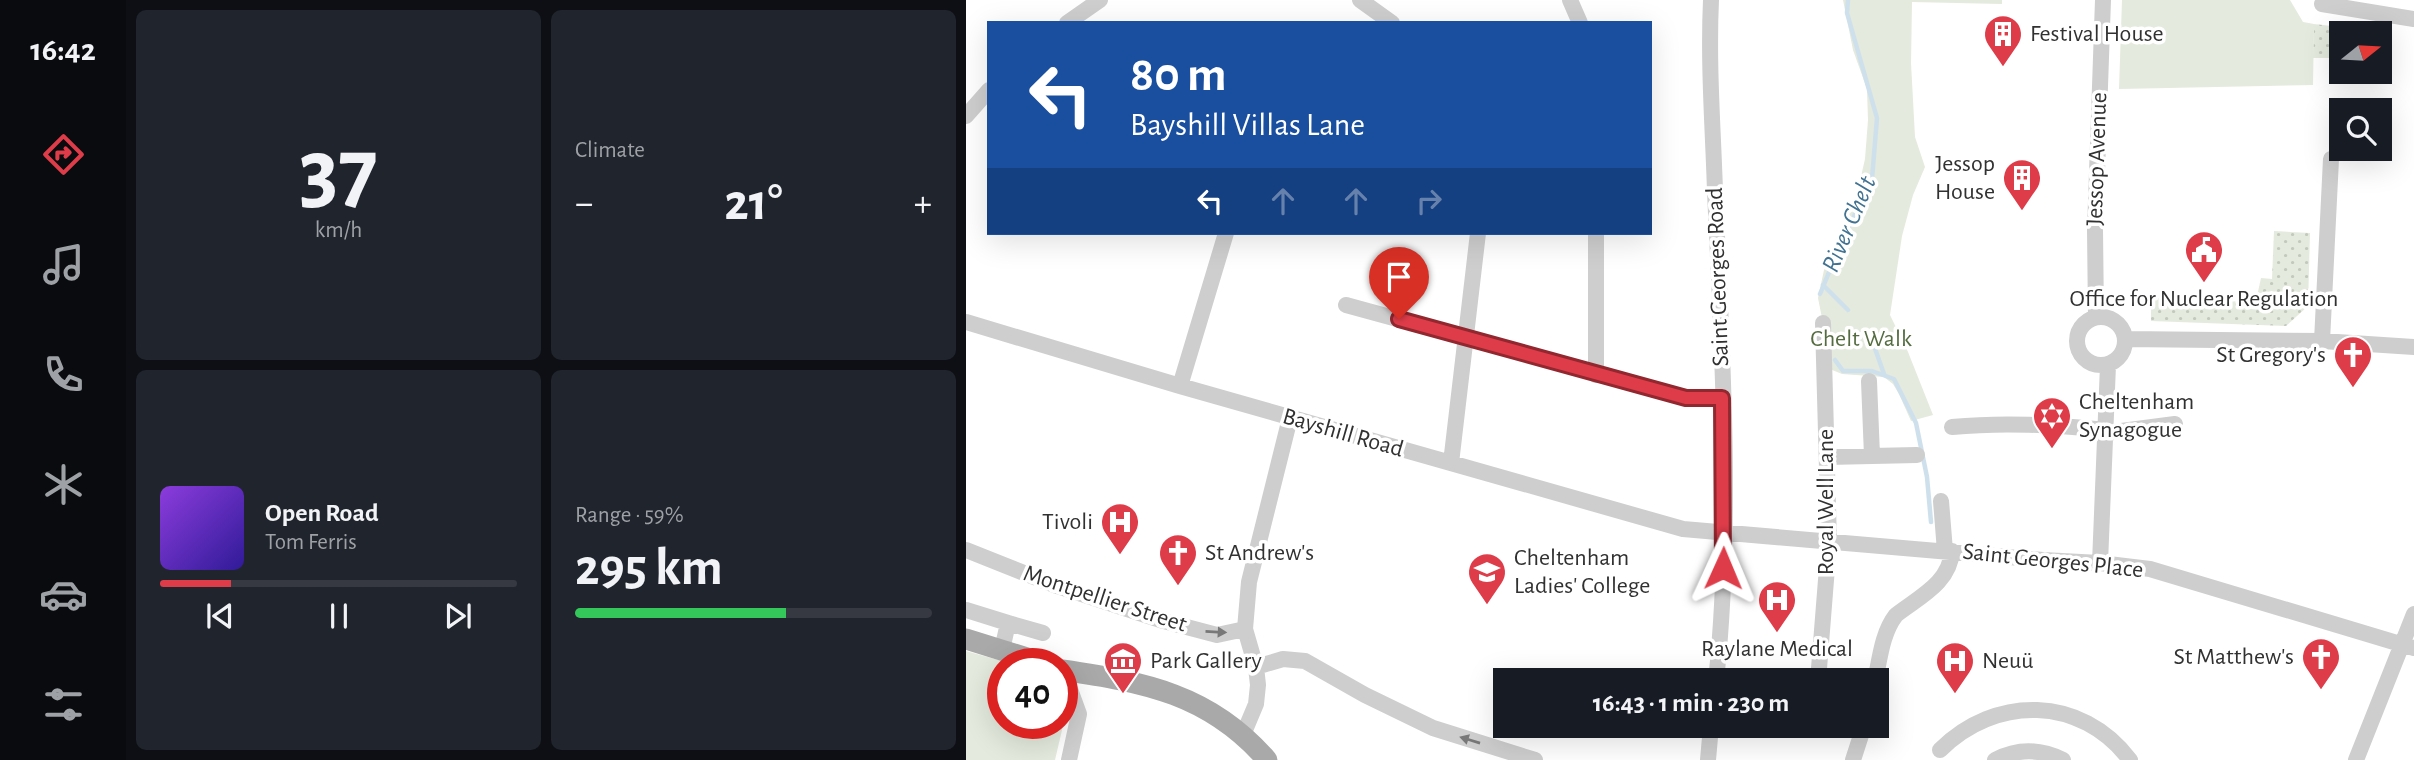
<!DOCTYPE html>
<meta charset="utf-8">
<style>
:root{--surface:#171b24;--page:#20242c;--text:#f1f3f6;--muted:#9ea1a6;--line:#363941;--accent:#df3c49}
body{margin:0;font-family:"Alegreya Sans",sans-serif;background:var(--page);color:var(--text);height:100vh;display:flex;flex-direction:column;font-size:26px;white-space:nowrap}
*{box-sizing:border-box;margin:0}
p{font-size:23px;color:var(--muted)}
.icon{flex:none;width:38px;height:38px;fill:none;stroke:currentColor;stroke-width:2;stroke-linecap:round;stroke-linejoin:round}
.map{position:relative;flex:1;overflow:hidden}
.side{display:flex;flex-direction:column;gap:10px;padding:10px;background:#0d0f14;width:840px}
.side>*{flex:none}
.hud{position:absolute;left:21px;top:21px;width:665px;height:214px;border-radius:0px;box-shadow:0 7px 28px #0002;background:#1a4fa0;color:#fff;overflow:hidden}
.needle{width:46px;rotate:72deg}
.buttons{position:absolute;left:1363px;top:21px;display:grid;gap:14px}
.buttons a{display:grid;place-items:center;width:63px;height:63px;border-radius:0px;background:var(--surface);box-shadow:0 7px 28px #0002;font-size:35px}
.speed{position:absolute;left:21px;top:648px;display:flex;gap:14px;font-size:35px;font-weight:700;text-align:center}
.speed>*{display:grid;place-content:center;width:91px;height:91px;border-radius:50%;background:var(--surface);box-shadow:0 7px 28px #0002;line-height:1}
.speed .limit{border:10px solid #d22;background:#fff;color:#111}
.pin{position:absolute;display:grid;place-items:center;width:60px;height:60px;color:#fff;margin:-72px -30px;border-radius:50% 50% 50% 0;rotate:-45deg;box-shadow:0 0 7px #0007}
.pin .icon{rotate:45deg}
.me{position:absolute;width:77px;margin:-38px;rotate:1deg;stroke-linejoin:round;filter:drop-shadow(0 0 5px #0008)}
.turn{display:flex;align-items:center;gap:24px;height:147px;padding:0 28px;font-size:32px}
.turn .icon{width:91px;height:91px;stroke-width:2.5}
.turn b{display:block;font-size:49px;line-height:60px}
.lanes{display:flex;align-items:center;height:66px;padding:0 28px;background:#0003;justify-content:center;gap:35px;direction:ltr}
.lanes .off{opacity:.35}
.big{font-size:52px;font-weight:700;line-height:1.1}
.side .widget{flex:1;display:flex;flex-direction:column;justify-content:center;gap:10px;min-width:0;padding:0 24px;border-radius:10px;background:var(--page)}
.side .dial{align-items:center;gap:0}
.dial b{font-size:91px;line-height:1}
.song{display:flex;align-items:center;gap:21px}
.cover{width:84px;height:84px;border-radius:10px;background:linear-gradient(135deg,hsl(270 70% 55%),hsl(250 70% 35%))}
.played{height:7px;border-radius:4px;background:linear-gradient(90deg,var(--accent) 20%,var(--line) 20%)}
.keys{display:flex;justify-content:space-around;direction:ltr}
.heat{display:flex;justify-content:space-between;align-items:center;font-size:38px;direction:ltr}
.charge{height:10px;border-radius:5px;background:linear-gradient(90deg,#34c759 59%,var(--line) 0)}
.side .tiles{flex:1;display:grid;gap:10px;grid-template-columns:repeat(2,1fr)}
.trip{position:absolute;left:527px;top:668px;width:396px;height:70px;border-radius:0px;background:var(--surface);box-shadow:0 7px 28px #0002;font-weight:700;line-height:70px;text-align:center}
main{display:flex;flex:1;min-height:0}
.tab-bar{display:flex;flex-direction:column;width:126px;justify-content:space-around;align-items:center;background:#090b0e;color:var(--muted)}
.tab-bar .icon{width:49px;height:49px}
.tab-bar .current{color:var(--accent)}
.tab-bar b{font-size:32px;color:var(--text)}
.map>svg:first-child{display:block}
.grass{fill:url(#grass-dots)}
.park{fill:#e4eadd}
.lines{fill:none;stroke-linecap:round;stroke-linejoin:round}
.stream{stroke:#cee0ec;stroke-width:4.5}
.minor{stroke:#cecece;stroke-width:16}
.major{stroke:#a9a9a9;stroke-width:21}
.oneway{fill:#787878}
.route-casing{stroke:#91272f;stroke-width:18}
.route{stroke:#df3c49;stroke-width:12}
.labels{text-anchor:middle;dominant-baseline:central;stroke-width:7;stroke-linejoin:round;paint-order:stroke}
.poi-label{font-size:24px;fill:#313131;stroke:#fff;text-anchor:start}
.street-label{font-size:24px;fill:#313131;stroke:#fff}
.park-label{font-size:24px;fill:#546c3f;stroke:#fff}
.water-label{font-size:26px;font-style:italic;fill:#417291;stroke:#fff}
</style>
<main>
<nav class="tab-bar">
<b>16:42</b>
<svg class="icon current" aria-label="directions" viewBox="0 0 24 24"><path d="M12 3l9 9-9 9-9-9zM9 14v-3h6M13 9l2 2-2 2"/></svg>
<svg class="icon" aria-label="music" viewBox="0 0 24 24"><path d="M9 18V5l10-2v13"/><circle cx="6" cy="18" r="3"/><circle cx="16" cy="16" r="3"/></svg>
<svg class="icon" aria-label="phone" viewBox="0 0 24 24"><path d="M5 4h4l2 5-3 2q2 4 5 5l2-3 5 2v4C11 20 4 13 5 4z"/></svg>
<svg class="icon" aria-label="climate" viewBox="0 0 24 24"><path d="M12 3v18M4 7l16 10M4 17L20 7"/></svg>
<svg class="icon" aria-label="car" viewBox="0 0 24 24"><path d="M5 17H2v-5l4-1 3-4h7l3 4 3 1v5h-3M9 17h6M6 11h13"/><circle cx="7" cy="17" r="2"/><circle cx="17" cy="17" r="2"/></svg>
<svg class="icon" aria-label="filters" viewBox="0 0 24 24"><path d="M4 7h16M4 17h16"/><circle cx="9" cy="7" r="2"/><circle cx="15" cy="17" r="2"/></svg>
</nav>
<section class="side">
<div class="tiles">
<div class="widget dial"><b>37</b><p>km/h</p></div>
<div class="widget"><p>Climate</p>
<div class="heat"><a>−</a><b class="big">21°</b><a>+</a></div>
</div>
<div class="widget">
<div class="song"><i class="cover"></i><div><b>Open Road</b><p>Tom Ferris</p></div></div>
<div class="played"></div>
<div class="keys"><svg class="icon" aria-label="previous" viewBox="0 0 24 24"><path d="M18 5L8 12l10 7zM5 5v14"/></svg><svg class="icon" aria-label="pause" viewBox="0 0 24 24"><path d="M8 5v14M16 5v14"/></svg><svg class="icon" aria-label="next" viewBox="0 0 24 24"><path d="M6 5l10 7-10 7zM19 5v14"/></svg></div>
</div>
<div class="widget"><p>Range · 59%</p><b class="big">295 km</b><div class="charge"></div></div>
</div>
</section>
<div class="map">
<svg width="1448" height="760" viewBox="0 0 1448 760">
<defs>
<pattern id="grass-dots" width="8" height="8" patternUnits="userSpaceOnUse" patternTransform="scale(1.75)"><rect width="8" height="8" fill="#e4eadd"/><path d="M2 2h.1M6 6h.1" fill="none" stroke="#c4c9be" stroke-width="1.8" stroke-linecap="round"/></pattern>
</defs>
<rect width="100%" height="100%" fill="#fff"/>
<path class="grass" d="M 1348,24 L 1383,28 L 1384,33 L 1376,33 L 1375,62 L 1366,58 L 1347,58 Z
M 1308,231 L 1344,233 L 1342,306 L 1320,326 L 1185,321 L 1185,297 L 1235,302 L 1290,301 L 1295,278 L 1306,279 Z"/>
<path class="park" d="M 877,0 L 1036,0 L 1036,4 L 946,2 L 945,63 L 949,137 L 959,167 L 947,195 L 936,236 L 924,315 L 942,352 L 967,415 L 945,421 L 933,394 L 927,384 L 918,377 L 876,374 L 859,367 L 857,323 L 852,298 L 858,270 L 891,194 L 899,159 L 902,120 L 901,89 L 887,50 Z
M 1156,0 L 1324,0 L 1337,22 L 1348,24 L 1347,85 L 1153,89 Z
M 0,651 L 43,663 L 37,663 L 37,723 L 96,723 L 96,689 L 100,713 L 89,760 L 0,760 Z"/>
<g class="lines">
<path class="stream" d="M 857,285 L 882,310
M 854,294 L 876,241 L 906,179 L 911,118 L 881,13 L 882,0
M 907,343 L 918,374
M 869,360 L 877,371 L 906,371 L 928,379 L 950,423 L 961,477 L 965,522"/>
<path class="minor" d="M 394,0 L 426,23
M 604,0 L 614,23
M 745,0 C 742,64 747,128 749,191 C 756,352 767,521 750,681
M 1356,4 L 1448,19
M 101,23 L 134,0
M 0,116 L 23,90
M 630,233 L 630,375
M 380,305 L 720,398 L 756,398
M1111 341a24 24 0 1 1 48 0a24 24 0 1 1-48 0Z
M 1130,317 L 1129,230 L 1137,0
M 0,322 L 214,386 L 717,529 L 1077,560 L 1134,563 L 1184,569 L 1448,648
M 1159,339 L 1356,341 L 1448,347
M 1356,341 L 1365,159
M 903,381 L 906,456
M 214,386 L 260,233
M 986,427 C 1038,422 1088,425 1140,430
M 1140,433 L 1209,424
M 861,457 L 951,455
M 485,463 L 512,233
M 975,501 L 979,551
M 0,550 L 91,586 L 194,620 L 251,635 L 279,629
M 1134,563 L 1142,365
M 0,610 L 42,623 L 36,650
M 42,623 L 77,633
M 290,667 L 317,659 L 339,661 L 399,695 L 467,728 L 569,760
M 97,670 L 113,714 L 103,760
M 852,681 L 863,542 L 857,323
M 909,681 C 914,658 916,633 930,615 C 953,597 984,583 986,551
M 277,735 L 290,704 L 292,685 L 290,667 L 279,629 L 283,582 L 324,418
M 974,750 C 1029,695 1115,695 1164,760
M 742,760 L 745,726
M 887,760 L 898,726
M 1029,760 C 1052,748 1075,749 1097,760
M 1390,760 L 1448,614"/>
<path class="major" d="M 0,639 L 77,663
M 96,670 C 178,682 244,694 301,760"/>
</g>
<defs><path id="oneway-solid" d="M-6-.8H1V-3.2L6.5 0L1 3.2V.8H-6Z" transform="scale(1.75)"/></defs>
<g class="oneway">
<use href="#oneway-solid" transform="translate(250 632) rotate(3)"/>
<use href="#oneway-solid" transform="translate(504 740) rotate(-163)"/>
</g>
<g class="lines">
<defs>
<path id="route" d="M 433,319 L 720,398 L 756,398 L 757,568"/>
</defs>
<use href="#route" class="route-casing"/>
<use href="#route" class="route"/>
</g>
<defs>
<symbol id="building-pin" viewBox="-11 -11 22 30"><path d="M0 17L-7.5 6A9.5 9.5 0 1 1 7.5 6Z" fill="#df3c49" stroke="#fff"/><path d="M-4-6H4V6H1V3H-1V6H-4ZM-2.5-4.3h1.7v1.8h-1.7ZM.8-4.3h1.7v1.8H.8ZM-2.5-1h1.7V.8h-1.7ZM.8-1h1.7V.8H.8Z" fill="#fff"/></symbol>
<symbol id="civic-pin" viewBox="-11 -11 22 30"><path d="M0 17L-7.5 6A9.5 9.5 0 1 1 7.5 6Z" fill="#df3c49" stroke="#fff"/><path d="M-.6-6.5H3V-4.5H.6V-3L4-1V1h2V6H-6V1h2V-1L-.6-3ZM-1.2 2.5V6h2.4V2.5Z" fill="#fff"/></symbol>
<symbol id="church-pin" viewBox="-11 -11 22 30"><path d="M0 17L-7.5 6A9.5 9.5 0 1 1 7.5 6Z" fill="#df3c49" stroke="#fff"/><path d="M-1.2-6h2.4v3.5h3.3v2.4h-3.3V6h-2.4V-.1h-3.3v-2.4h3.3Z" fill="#fff"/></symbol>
<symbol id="synagogue-pin" viewBox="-11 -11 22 30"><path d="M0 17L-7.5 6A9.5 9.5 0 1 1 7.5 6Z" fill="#df3c49" stroke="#fff"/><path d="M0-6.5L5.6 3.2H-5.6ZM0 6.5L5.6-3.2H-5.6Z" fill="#fff"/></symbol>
<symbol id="hospital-pin" viewBox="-11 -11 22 30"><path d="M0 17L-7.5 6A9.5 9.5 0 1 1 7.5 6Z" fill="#df3c49" stroke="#fff"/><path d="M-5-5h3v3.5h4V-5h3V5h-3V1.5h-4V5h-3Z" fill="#fff"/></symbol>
<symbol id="school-pin" viewBox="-11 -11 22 30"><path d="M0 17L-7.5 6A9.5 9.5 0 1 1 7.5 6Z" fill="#df3c49" stroke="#fff"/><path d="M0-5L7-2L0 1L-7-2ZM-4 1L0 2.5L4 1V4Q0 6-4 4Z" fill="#fff"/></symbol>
<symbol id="museum-pin" viewBox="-11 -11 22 30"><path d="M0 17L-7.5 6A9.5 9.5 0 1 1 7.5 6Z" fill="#df3c49" stroke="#fff"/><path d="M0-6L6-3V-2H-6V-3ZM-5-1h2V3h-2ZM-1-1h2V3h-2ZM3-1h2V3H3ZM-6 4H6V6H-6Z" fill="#fff"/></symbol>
</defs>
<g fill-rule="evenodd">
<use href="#building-pin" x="1015" y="12" width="44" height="60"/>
<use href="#building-pin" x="1034" y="156" width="44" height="60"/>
<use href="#civic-pin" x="1216" y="228" width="44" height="60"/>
<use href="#church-pin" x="1365" y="333" width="44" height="60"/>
<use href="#synagogue-pin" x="1064" y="394" width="44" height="60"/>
<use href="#hospital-pin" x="132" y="500" width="44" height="60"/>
<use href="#church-pin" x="190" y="531" width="44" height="60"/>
<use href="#school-pin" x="499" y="550" width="44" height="60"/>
<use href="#hospital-pin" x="789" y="578" width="44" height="60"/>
<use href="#church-pin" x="1333" y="635" width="44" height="60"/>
<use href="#museum-pin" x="135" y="639" width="44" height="60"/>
<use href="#hospital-pin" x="967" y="639" width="44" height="60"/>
</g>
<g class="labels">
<g class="poi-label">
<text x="1064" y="34">Festival House</text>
<text x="1029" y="164" text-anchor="end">Jessop<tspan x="1029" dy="28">House</tspan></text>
<text x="1238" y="299" text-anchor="middle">Office for Nuclear Regulation</text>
<text x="1360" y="355" text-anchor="end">St Gregory's</text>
<text x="1113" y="402">Cheltenham<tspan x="1113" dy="28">Synagogue</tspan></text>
<text x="127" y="522" text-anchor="end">Tivoli</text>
<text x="239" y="553">St Andrew's</text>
<text x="548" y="558">Cheltenham<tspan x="548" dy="28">Ladies' College</tspan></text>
<text x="811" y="649" text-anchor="middle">Raylane Medical</text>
<text x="1328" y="657" text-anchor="end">St Matthew's</text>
<text x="184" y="661">Park Gallery</text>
<text x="1016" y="661">Neuü</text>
</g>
<g class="street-label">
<text transform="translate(1131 159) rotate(-88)">Jessop Avenue</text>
<text transform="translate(752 277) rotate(-92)">Saint Georges Road</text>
<text transform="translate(377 433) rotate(16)">Bayshill Road</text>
<text transform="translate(860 502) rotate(-90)">Royal Well Lane</text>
<text transform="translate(1087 561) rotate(6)">Saint Georges Place</text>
<text transform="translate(139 599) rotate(18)">Montpellier Street</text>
</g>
<g class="park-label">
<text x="895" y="339">Chelt Walk</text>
</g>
<g class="water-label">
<text transform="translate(883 224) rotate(-67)">River Chelt</text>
</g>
</g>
</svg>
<div class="buttons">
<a><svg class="needle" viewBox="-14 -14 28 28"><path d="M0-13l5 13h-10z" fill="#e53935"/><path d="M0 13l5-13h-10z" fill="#9ea1a6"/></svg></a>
<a><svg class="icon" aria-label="search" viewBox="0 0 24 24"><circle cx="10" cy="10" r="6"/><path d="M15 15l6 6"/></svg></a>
</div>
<div class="speed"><div class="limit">40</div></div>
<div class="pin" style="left:433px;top:319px;background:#d93025"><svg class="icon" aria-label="arrive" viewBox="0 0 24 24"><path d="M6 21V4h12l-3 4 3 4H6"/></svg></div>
<svg class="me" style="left:757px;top:568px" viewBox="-20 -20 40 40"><path d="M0-17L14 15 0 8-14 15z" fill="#df3c49" stroke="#fff" stroke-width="4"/></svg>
<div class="trip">16:43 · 1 min · 230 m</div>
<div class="hud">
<div class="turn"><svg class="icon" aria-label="left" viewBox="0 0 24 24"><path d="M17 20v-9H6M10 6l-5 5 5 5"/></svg><div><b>80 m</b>Bayshill Villas Lane</div></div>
<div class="lanes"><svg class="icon" aria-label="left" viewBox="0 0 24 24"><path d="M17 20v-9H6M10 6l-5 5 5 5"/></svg><svg class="icon off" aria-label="ahead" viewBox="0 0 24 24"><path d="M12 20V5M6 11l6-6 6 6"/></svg><svg class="icon off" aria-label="ahead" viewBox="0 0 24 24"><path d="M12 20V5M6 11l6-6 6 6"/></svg><svg class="icon off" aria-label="right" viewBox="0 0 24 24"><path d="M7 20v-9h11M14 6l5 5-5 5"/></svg></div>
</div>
</div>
</main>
